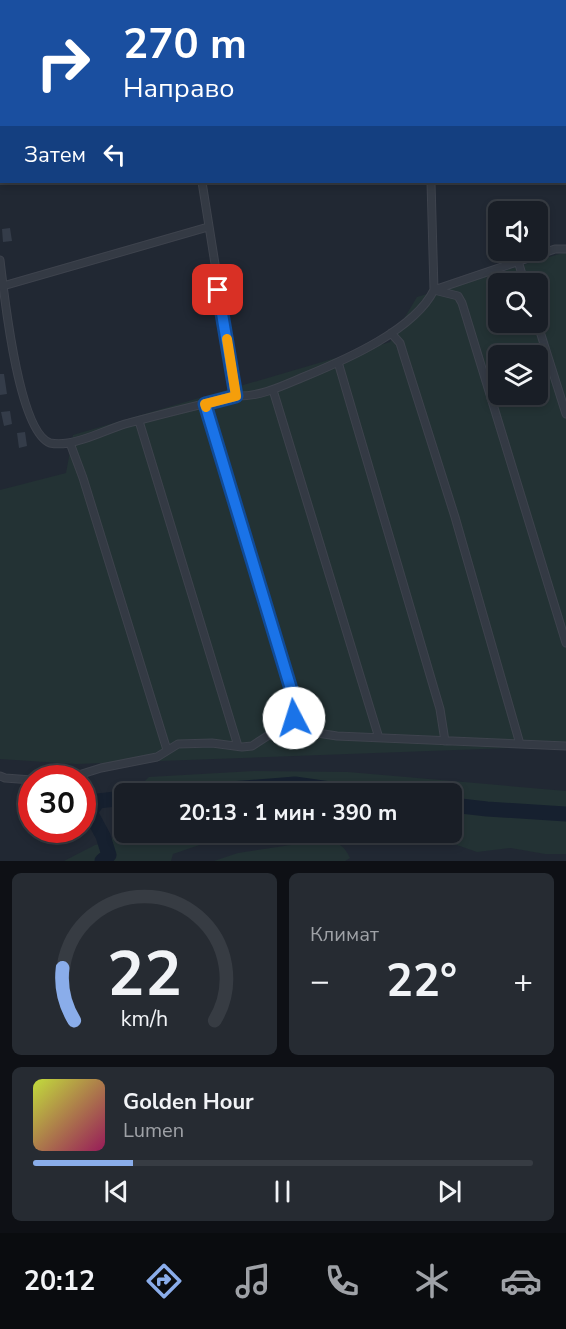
<!DOCTYPE html>
<html lang="ru">
<meta charset="utf-8">
<style>
:root{--surface:#191e26;--page:#262b32;--text:#f1f3f6;--muted:#9fa2a7;--line:#373c43;--accent:#8aadea}
body{margin:0;font-family:"Nunito Sans",sans-serif;background:var(--page);color:var(--text);height:100vh;display:flex;flex-direction:column;font-size:22px;white-space:nowrap}
*{box-sizing:border-box;margin:0}
p{font-size:20px;color:var(--muted)}
.icon{flex:none;width:33px;height:33px;fill:none;stroke:currentColor;stroke-width:2;stroke-linecap:round;stroke-linejoin:round}
.map{position:relative;height:861px;overflow:hidden}
.sheet{display:flex;flex-direction:column;gap:12px;padding:12px;background:#0e1015;flex:1}
.sheet>*{flex:none}
.hud{position:absolute;left:0px;top:0px;width:567px;height:183px;box-shadow:0 3px 9px #0003,0 0 0 2px var(--line);background:#1a4fa0;color:#fff;overflow:hidden}
.tools{position:absolute;left:488px;top:201px;display:grid;gap:12px}
.tools a{display:grid;place-items:center;width:60px;height:60px;border-radius:9px;background:var(--surface);box-shadow:0 3px 9px #0003,0 0 0 2px var(--line);font-size:30px}
.speed{position:absolute;left:18px;top:765px;display:flex;gap:12px;font-size:30px;font-weight:700;text-align:center}
.speed>*{display:grid;place-content:center;width:78px;height:78px;border-radius:50%;background:var(--surface);box-shadow:0 3px 9px #0003,0 0 0 2px var(--line);line-height:1}
.speed .limit{border:9px solid #d22;background:#fff;color:#111}
.pin{position:absolute;display:grid;place-items:center;width:51px;height:51px;color:#fff;margin:-26px;border-radius:12px;box-shadow:0 3px 9px #0006}
.me{position:absolute;width:66px;margin:-33px;rotate:355deg;stroke-linejoin:round;filter:drop-shadow(0 0 4px #0008)}
.turn{display:flex;align-items:center;gap:21px;height:126px;padding:0 24px;font-size:27px}
.turn .icon{width:78px;height:78px;stroke-width:2.5}
.turn b{display:block;font-size:42px;line-height:51px}
.then{display:flex;align-items:center;height:57px;padding:0 24px;background:#0003;gap:12px;font-size:22px}
.big{font-size:45px;font-weight:700;line-height:1.1}
.sheet .tile{flex:1;display:flex;flex-direction:column;justify-content:center;gap:9px;min-width:0;padding:0 21px;border-radius:9px;background:var(--page)}
.sheet .dial{align-items:center;gap:0}
.dial svg{height:156px;overflow:visible;fill:none;stroke:var(--line);stroke-width:7;stroke-linecap:round;text-anchor:middle}
.dial text{fill:var(--text);stroke:none}
.song{display:flex;align-items:center;gap:18px}
.cover{width:72px;height:72px;border-radius:9px;background:linear-gradient(135deg,hsl(70 70% 55%),hsl(330 70% 35%))}
.played{height:6px;border-radius:3px;background:linear-gradient(90deg,var(--accent) 20%,var(--line) 20%)}
.keys{display:flex;justify-content:space-around;direction:ltr}
.heat{display:flex;justify-content:space-between;align-items:center;font-size:33px;direction:ltr}
.sheet .tiles{flex:1;display:grid;gap:12px;grid-template-columns:1fr 1fr}
.tile:last-child{grid-column:span 2}
.trip{position:absolute;left:114px;top:783px;width:348px;height:60px;border-radius:9px;background:var(--surface);box-shadow:0 3px 9px #0003,0 0 0 2px var(--line);font-weight:700;line-height:60px;text-align:center}
.tab-bar{display:flex;height:96px;justify-content:space-around;align-items:center;background:#0a0c0f;color:var(--muted)}
.tab-bar .icon{width:42px;height:42px}
.tab-bar .current{color:var(--accent)}
.tab-bar b{font-size:27px;color:var(--text)}
.map>svg:first-child{display:block}
.green{fill:#233234;fill-rule:evenodd}
.lines{fill:none;stroke-linecap:round;stroke-linejoin:round}
.river{stroke:#16202f;stroke-width:15}
.building{fill:#343c49}
.street-casing{stroke:#3e434d;stroke-width:9}
.street{stroke:#343a44;stroke-width:7}
.route-casing{stroke:#114b97;stroke-width:15}
.route{stroke:#1a73e8;stroke-width:10}
.slow{stroke:#f59e0b;stroke-width:10}
</style>
<div class="map">
<svg width="566" height="861" viewBox="0 0 566 861">
<rect width="100%" height="100%" fill="#212833"/>
<path class="green" d="M 566,252 L 566,746 L 76,764 L 0,759 L 0,490 L 66,473 L 73,435 L 390,342 L 417,297 ZM 498,284 L 537,284 L 537,322 L 498,322 ZM 498,356 L 537,356 L 537,394 L 498,394 Z
M 254,771 L 348,772 L 566,791 L 566,854 L 545,854 L 511,848 L 477,852 L 434,837 L 426,833 L 452,832 L 452,794 L 133,793 L 149,777 Z
M 124,801 L 124,832 L 227,833 L 217,839 L 173,854 L 171,861 L 64,861 L 95,845 L 109,842 L 114,836 L 119,823 L 118,807 Z
M 377,833 L 412,833 L 392,844 L 381,842 Z
M 324,840 C 338,842 344,845 350,858 L 345,861 L 214,861 L 238,853 Z"/>
<g class="lines">
<path class="river" d="M 166,794 L 295,784 L 365,794
M 452,805 L 487,809 L 566,814
M 102,861 L 109,855 L 103,836 L 90,812 L 98,801 L 124,798"/>
</g>
<path class="building" d="M 10,228 L 12,241 L 3,242 L 2,229 Z
M 0,374 L 4,374 L 7,394 L 0,395 Z
M 10,411 L 12,424 L 4,426 L 1,412 Z
M 25,432 L 27,446 L 19,448 L 17,433 Z"/>
<g class="lines">
<defs>
<path id="street" d="M 181,0 L 181,2
M 404,0 L 404,2
M 202,182 L 236,396
M 431,182 L 434,290
M 0,260 C 4,293 18,431 50,443 C 55,444 62,444 68,443 C 87,440 106,430 125,424 C 161,414 199,405 236,396 C 261,397 284,385 306,376 C 347,359 414,330 434,290 L 555,249 L 566,249
M 518,261 L 525,284
M 3,286 L 208,227
M 434,290 L 458,296 L 462,303 L 566,643
M 537,322 L 566,414
M 391,333 L 400,343 L 404,356 L 455,517 L 520,744
M 338,362 L 440,709 L 445,741
M 273,390 L 379,738
M 205,404 L 291,689 C 295,706 295,715 287,731
M 139,421 L 238,746
M 70,443 L 83,478 L 167,750
M 0,776 L 5,778 L 32,780
M 69,778 L 101,768 L 157,757 L 178,744 L 212,743 L 242,747 L 252,746 L 275,731 L 304,731 L 337,736 L 566,746"/>
</defs>
<use href="#street" class="street-casing"/>
<use href="#street" class="street"/>
</g>
<g class="lines">
<defs>
<path id="route" d="M 218,290 L 236,396 L 205,404 L 291,689 L 295,707 L 294,718"/>
</defs>
<use href="#route" class="route-casing"/>
<use href="#route" class="route"/>
<path class="slow" d="M 206,407 L 205,404 L 236,396 L 227,339"/>
</g>
</svg>
<div class="tools">
<a><svg class="icon" aria-label="sound" viewBox="0 0 24 24"><path d="M4 9h4l5-4v14l-5-4H4zM17 9q2 3 0 6"/></svg></a>
<a><svg class="icon" aria-label="search" viewBox="0 0 24 24"><circle cx="10" cy="10" r="6"/><path d="M15 15l6 6"/></svg></a>
<a><svg class="icon" aria-label="layers" viewBox="0 0 24 24"><path d="M12 4l9 5-9 5-9-5zM3 14l9 5 9-5"/></svg></a>
</div>
<div class="speed"><div class="limit">30</div></div>
<div class="pin" style="left:218px;top:290px;background:#d93025"><svg class="icon" aria-label="arrive" viewBox="0 0 24 24"><path d="M6 21V4h12l-3 4 3 4H6"/></svg></div>
<svg class="me" style="left:294px;top:718px" viewBox="-20 -20 40 40"><circle r="19" fill="#fff"/><path d="M0-13L10 11 0 6-10 11z" fill="#1a73e8"/></svg>
<div class="trip">20:13 · 1 мин · 390 m</div>
<div class="hud">
<div class="turn"><svg class="icon" aria-label="right" viewBox="0 0 24 24"><path d="M7 20v-9h11M14 6l5 5-5 5"/></svg><div><b>270 m</b>Направо</div></div>
<div class="then">Затем<svg class="icon" aria-label="left" viewBox="0 0 24 24"><path d="M17 20v-9H6M10 6l-5 5 5 5"/></svg></div>
</div>
</div>
<section class="sheet">
<div class="tiles">
<div class="tile dial"><svg viewBox="0 0 100 80">
<path d="M14 69A42 42 0 1 1 86 69"/>
<path d="M14 69A42 42 0 0 1 8 42" stroke="#8aadea"/>
<text x="50" y="56" font-size="32" font-weight="700">22</text>
<text x="50" y="72" font-size="11">km/h</text>
</svg></div>
<div class="tile"><p>Климат</p>
<div class="heat"><a>−</a><b class="big">22°</b><a>+</a></div>
</div>
<div class="tile">
<div class="song"><i class="cover"></i><div><b>Golden Hour</b><p>Lumen</p></div></div>
<div class="played"></div>
<div class="keys"><svg class="icon" aria-label="previous" viewBox="0 0 24 24"><path d="M18 5L8 12l10 7zM5 5v14"/></svg><svg class="icon" aria-label="pause" viewBox="0 0 24 24"><path d="M8 5v14M16 5v14"/></svg><svg class="icon" aria-label="next" viewBox="0 0 24 24"><path d="M6 5l10 7-10 7zM19 5v14"/></svg></div>
</div>
</div>
</section>
<nav class="tab-bar">
<b>20:12</b>
<svg class="icon current" aria-label="directions" viewBox="0 0 24 24"><path d="M12 3l9 9-9 9-9-9zM9 14v-3h6M13 9l2 2-2 2"/></svg>
<svg class="icon" aria-label="music" viewBox="0 0 24 24"><path d="M9 18V5l10-2v13"/><circle cx="6" cy="18" r="3"/><circle cx="16" cy="16" r="3"/></svg>
<svg class="icon" aria-label="phone" viewBox="0 0 24 24"><path d="M5 4h4l2 5-3 2q2 4 5 5l2-3 5 2v4C11 20 4 13 5 4z"/></svg>
<svg class="icon" aria-label="climate" viewBox="0 0 24 24"><path d="M12 3v18M4 7l16 10M4 17L20 7"/></svg>
<svg class="icon" aria-label="car" viewBox="0 0 24 24"><path d="M5 17H2v-5l4-1 3-4h7l3 4 3 1v5h-3M9 17h6M6 11h13"/><circle cx="7" cy="17" r="2"/><circle cx="17" cy="17" r="2"/></svg>
</nav>
